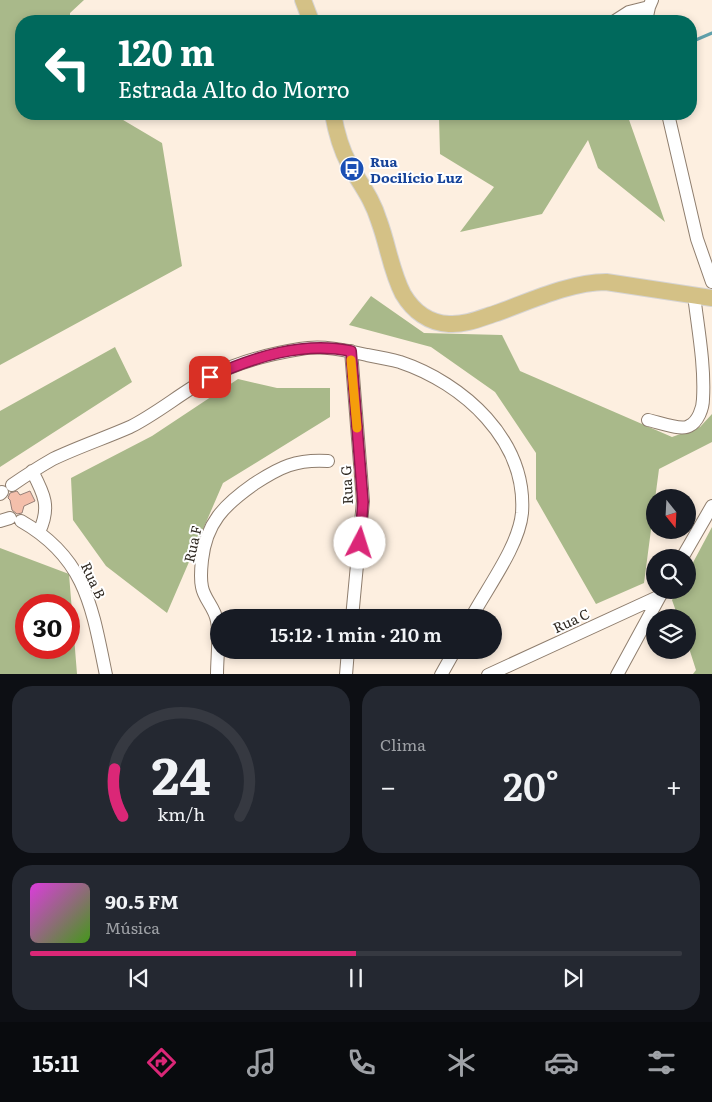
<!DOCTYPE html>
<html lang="pt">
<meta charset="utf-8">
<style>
:root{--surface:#171b24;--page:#242831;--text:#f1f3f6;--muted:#9ea1a6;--line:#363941;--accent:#db2777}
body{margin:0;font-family:Literata,serif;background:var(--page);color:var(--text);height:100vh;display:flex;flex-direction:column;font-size:19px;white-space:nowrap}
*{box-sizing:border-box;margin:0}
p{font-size:16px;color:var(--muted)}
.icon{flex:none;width:28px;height:28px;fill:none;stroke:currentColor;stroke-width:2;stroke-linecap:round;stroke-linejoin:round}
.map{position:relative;height:674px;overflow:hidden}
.side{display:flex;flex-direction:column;gap:12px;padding:12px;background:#0d0f14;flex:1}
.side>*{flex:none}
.top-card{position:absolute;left:15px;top:15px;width:682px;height:105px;border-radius:20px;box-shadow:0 2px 8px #0003;background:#00695c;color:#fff;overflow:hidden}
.needle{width:32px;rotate:162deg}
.buttons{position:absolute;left:646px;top:489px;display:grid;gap:10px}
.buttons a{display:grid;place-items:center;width:50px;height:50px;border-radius:50%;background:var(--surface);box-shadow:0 2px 8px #0003;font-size:25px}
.speed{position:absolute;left:15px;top:594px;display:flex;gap:10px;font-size:25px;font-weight:700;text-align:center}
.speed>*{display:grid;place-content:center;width:65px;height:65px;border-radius:50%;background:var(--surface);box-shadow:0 2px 8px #0003;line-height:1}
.speed .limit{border:8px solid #d22;background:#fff;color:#111}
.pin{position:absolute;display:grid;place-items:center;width:42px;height:42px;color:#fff;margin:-21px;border-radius:10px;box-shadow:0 2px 8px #0006}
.me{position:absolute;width:55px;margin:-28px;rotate:5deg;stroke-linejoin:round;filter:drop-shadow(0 0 4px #0008)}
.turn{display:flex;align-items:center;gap:18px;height:105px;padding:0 20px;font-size:22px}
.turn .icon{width:65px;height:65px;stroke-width:2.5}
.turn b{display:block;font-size:35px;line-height:42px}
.big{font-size:38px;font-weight:600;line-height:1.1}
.side .card{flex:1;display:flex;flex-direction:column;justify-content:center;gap:8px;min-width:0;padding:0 18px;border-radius:20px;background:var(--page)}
.side .dial{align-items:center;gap:0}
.dial svg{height:130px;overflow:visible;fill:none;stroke:var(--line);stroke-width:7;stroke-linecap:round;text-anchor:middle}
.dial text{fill:var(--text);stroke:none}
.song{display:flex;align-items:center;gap:15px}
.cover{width:60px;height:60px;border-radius:8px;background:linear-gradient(135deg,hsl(300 70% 55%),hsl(100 70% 35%))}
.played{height:5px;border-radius:2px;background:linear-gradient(90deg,var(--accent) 50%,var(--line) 50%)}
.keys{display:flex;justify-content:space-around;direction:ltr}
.heat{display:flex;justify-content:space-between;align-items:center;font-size:28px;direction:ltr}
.side .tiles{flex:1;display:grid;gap:12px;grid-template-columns:1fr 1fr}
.card:last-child{grid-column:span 2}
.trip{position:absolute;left:210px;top:609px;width:292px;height:50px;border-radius:25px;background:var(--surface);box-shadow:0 2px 8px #0003;font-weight:600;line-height:50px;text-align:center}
.tab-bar{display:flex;height:80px;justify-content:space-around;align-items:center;background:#090b0e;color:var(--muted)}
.tab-bar .icon{width:35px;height:35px}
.tab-bar .on{color:var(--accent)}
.tab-bar b{font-size:22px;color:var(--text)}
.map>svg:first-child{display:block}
.forest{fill:#a9b98a;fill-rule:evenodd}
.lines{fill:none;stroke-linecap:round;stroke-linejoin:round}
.stream{stroke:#60a0aa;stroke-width:3}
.building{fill:#f4bfab;stroke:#967f77}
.minor-casing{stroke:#8f7e6e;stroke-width:14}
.major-casing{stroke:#d6d4d3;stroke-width:18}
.minor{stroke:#fff;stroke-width:12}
.major{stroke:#d4c186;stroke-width:16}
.route-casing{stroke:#8e194d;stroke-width:12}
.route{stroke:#db2777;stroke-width:9}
.slow{stroke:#f59e0b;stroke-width:9}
.labels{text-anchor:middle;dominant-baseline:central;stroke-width:4;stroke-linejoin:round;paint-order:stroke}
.transit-label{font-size:14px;font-weight:bold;fill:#164399;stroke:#fff;text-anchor:start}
.street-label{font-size:14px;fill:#302a23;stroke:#fff}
</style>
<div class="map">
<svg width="712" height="675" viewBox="0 0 712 675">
<rect width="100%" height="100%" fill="#fdefe0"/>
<path class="forest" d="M 0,0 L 84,0 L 70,13 L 70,21 L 21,21 L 21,114 L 113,114 L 162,143 L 182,266 L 0,365 Z
M 445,114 L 627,114 L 665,222 L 598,168 L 588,140 L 542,214 L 460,232 L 494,187 L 440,154 L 439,116 Z
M 371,296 L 424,333 L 502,335 L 520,371 L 672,437 L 700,427 L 712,414 L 712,442 L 659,469 L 644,583 L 596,604 L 536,499 L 536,453 L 495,392 L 431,347 L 349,325 Z
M 115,347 L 132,382 L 0,467 L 0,411 Z
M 238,379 L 277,388 L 330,388 L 330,417 L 223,483 L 167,613 L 106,566 L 73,520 L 71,478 L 152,436 Z
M 712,527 L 712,674 L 693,674 L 696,670 L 688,645 L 688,618 L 678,617 L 672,600 L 678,590 L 688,590 L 688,572 Z
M 0,548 L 69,574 L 77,674 L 0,674 ZM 26,605 L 69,605 L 69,648 L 26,648 Z"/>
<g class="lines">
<path class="stream" d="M 691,42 L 712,33"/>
</g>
<path class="building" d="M 17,491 L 20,495 L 30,491 L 35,501 L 24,506 L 22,513 L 17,514 L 12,510 L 10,500 L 8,498 L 10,493 Z"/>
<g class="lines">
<defs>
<path id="minor" d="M 615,21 L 629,12 L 649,7
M 646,21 L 649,7 L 652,0
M 668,114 L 697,239 L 712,282
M 351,351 L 363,501 L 352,618
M 648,420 C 658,422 681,431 689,426 C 698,422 703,408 703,399 C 705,365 698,329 694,295
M 32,471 C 44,494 51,507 39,532
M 12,485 C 25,476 39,467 53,459 C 78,447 105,438 130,427 C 158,413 182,392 210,377 C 237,362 269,354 300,349 C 322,345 345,350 367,355 C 378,357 389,359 400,362 C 463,383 527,440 522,513 C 519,546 487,588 471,618
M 0,494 L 2,492
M 0,521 L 10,518
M 21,521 C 86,558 92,607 106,675
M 682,558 L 712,506
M 217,675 C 217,657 220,638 217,621 C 215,608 204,599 202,587 C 200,578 201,569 202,560 C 206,523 224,505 254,484 C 280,467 296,459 328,461
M 346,675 L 348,650
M 441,675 L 455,650
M 488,675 L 660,596 L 663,590
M 617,675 L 660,596"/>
<path id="major" d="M 303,0 L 311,21
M 333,114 C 336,131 341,149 349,164 C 361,185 372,198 379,221 C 388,245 391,271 403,294 C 413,311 429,323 449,324 C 466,325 481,318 497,313 C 530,301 571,282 606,282 L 712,298"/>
</defs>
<use href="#minor" class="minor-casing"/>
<use href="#major" class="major-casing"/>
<use href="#minor" class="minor"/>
<use href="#major" class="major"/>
</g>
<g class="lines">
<defs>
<path id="route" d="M 210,377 C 254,357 303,341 351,351 L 363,502 L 360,543"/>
</defs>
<use href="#route" class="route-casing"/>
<use href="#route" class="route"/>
<path class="slow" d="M 351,360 L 357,428"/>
</g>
<defs>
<symbol id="bus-disc" viewBox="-11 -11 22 22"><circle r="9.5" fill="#1a4fb4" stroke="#fff"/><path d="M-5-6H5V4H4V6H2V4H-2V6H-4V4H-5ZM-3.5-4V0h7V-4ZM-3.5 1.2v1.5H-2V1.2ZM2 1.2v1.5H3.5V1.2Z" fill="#fff"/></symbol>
</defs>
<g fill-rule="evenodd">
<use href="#bus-disc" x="338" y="155" width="28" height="28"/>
</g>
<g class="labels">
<g class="transit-label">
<text x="370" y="161">Rua<tspan x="370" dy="16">Docilício Luz</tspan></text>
</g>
<g class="street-label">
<text transform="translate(346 485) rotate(-93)">Rua G</text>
<text transform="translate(192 544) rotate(-77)">Rua F</text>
<text transform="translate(94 580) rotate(65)">Rua B</text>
<text transform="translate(571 620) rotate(-25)">Rua C</text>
</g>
</g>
</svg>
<div class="buttons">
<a><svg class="needle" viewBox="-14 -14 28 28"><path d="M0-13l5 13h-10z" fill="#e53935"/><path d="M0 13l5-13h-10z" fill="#9ea1a6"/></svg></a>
<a><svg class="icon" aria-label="search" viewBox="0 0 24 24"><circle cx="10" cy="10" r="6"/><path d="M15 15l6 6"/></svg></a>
<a><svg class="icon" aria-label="layers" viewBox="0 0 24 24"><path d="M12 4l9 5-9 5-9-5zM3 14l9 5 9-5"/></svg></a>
</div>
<div class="speed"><div class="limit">30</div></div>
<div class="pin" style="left:210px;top:377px;background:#d93025"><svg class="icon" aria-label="arrive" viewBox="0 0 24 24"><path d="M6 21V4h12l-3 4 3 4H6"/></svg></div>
<svg class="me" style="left:360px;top:543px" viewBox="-20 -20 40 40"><circle r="19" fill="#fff"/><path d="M0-13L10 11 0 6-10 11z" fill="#db2777"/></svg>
<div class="trip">15:12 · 1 min · 210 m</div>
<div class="top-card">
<div class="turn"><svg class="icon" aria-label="left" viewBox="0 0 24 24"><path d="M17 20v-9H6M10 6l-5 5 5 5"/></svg><div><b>120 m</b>Estrada Alto do Morro</div></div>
</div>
</div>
<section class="side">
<div class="tiles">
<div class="card dial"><svg viewBox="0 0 100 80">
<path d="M14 69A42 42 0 1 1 86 69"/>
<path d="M14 69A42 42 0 0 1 9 40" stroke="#db2777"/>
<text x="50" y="56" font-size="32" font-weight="700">24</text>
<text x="50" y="72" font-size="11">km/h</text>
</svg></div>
<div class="card"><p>Clima</p>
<div class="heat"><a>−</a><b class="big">20°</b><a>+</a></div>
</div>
<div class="card">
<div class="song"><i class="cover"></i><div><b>90.5 FM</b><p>Música</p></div></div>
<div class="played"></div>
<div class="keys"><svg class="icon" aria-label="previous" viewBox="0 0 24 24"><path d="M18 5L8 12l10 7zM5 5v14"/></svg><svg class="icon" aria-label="pause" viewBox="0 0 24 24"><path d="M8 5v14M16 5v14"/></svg><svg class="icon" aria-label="next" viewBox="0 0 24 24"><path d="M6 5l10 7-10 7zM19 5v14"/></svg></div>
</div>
</div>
</section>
<nav class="tab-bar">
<b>15:11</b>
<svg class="icon on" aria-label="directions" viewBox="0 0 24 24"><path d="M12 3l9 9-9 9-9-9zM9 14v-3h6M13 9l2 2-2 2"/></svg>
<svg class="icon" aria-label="music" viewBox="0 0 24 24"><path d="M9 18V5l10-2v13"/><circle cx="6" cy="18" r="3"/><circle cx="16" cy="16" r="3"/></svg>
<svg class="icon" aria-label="phone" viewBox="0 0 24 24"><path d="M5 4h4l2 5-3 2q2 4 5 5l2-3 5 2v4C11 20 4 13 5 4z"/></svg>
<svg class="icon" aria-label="climate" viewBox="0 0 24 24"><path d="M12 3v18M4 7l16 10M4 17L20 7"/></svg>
<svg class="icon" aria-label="car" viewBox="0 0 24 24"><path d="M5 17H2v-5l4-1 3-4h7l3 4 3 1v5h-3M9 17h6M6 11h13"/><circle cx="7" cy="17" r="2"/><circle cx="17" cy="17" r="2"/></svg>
<svg class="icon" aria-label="filters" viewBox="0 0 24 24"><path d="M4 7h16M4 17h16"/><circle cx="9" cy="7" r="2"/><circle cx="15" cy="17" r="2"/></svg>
</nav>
